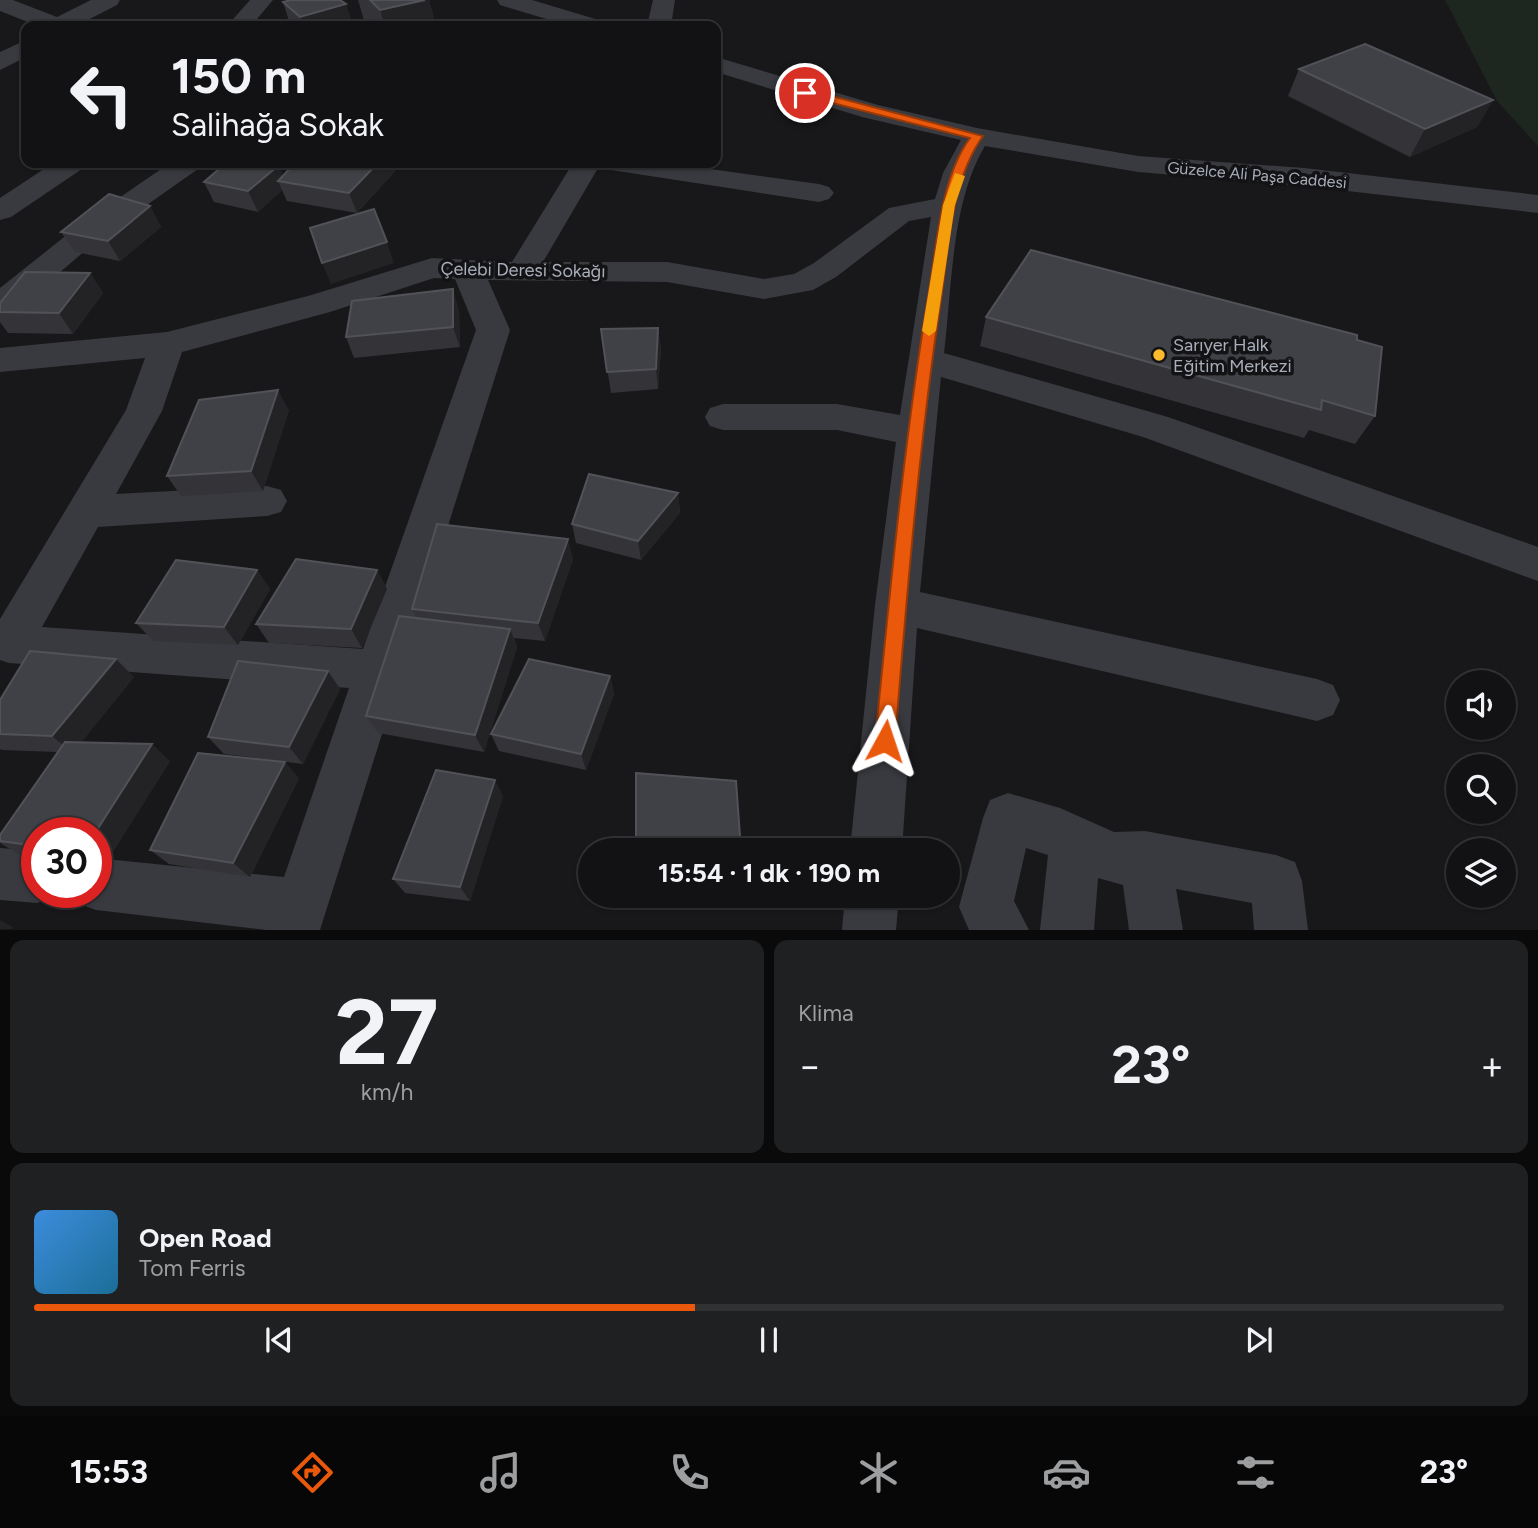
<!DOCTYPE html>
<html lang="tr">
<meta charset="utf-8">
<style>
:root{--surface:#121214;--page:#1f2022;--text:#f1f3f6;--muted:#9c9ea0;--line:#313234;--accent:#ea580c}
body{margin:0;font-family:Figtree,sans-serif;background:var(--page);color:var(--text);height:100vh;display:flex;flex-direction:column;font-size:26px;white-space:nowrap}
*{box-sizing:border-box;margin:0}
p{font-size:23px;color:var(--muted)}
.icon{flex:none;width:38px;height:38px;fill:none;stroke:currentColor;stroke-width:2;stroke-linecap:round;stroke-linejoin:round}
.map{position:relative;height:930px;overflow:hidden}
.drawer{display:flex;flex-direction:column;gap:10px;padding:10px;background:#0a0a0b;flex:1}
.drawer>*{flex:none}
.banner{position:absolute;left:21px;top:21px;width:700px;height:147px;border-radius:14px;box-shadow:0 2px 5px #0004,0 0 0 2px var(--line);background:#121214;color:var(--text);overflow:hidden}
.fabs{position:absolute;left:1446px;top:670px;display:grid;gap:14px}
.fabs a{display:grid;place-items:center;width:70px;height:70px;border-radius:50%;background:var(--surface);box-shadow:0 2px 5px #0004,0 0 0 2px var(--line);font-size:35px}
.speed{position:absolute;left:21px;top:817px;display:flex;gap:14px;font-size:35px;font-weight:700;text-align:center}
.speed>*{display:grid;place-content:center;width:91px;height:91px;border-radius:50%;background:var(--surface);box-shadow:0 2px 5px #0004,0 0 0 2px var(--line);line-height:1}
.speed .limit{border:10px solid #d22;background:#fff;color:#111}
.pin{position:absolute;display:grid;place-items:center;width:60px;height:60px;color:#fff;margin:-30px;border:4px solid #fff;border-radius:50%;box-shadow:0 2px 7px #0007}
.me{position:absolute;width:77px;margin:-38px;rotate:5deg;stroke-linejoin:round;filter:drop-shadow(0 0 5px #0008)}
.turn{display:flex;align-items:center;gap:24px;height:147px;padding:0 35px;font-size:32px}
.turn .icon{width:91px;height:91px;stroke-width:2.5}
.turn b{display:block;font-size:49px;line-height:60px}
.big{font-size:52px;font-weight:700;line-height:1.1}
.drawer .tile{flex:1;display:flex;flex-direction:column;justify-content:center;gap:10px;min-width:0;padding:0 24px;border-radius:14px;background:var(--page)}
.drawer .dial{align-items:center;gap:0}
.dial b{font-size:91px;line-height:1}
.song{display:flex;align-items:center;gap:21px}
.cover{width:84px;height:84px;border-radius:10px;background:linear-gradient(135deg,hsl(210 70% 55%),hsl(200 70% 35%))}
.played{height:7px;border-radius:4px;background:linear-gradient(90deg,var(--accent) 45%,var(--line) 45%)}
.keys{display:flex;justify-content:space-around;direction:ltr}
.heat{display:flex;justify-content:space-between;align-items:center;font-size:38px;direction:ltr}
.drawer .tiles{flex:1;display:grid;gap:10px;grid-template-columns:1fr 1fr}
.tile:last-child{grid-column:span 2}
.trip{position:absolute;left:578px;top:838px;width:382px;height:70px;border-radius:35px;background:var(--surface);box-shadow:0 2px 5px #0004,0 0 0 2px var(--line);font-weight:700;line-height:70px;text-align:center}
.tab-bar{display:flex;height:112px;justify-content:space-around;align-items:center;background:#070708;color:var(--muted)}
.tab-bar .icon{width:49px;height:49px}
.tab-bar .selected{color:var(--accent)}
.tab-bar b{font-size:32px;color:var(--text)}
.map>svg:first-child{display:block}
.green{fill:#1d261f}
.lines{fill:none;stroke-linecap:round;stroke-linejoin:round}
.minor{fill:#393a3f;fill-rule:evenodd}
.wall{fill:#343438}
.shaded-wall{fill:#232326}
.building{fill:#404146;stroke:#515258;stroke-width:2}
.route{fill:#ea580c;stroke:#983908;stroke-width:2}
.slow{fill:#f59e0b}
.poi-dot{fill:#fcba2e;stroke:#131315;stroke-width:2.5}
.labels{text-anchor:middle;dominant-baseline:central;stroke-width:7;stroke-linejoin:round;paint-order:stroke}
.far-street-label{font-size:16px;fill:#a9aebb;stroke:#131315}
.street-label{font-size:18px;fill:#a9aebb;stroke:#131315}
.poi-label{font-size:18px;fill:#a9aebb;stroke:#131315;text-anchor:start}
</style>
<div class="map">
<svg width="1538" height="930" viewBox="0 0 1538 930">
<rect width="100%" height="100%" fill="#18181a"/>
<path class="green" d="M 1445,0 L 1538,0 L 1538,146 L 1497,101 Z"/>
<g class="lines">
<path class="minor" d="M 0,0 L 13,0 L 57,17 L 91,0 L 120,0 L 117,5 L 76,26 L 38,26 L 0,11 Z
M 250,0 L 273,0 L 251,26 L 227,26 Z
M 497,0 L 532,0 L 602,21 L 606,26 L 570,26 L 500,5 Z
M 653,0 L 675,0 L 671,26 L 647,26 Z
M 26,40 L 26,57 L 0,70 L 0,52 Z
M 716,57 L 878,105 L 977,128 L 1138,156 L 1304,168 L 1538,195 L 1538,213 L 1304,186 L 1138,172 L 985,146 C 951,202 952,289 944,353 L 1168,417 L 1538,547 L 1538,581 L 1143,437 L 941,377 L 920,592 L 1317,679 L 1333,685 L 1340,700 L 1333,715 L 1317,721 L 917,628 L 902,850 L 850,850 L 875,605 L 896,442 L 837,430 L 723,430 L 710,426 L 705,417 L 710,408 L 723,404 L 837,404 L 900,415 L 931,217 L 909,221 L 836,277 L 813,290 L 764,299 L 667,282 L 488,280 L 510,330 L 320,930 L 266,930 L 96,910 L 77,903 L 73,892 L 96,892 L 96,858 L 284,877 L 349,688 L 9,663 L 0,660 L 0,619 L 126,410 L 145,358 L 0,372 L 0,348 L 167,332 L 308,296 L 432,258 L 512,262 L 573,163 L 667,163 L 819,184 L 829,187 L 834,193 L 829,199 L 819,202 L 598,168 L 543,262 L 667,262 L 764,279 L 794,274 L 814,263 L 889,208 L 935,199 L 943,173 L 961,140 L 862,117 L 716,72 ZM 434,278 L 455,279 L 476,330 L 363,649 L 42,627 L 98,527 L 267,516 L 281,512 L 287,501 L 281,490 L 267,486 L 116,494 L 162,411 L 182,352 L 330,312 Z
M 53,163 L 86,163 L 82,169 L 11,217 L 0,220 L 0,198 Z
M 170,163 L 202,163 L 198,169 L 100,238 L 12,313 L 0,316 L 0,288 L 78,226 Z
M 1008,793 L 1060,808 L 1114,832 L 1145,831 L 1276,855 L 1295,862 L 1302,881 L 1308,930 L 1254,930 L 1252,903 L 1176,889 L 1183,930 L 1129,930 L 1123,885 L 1098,878 L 1094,930 L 1040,930 L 1048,855 L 1026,848 L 1014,901 L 1029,930 L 969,930 L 959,907 L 983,818 L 990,800 Z
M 0,848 L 37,851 L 37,892 L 57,892 L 56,896 L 37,903 L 0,900 Z
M 845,896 L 899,896 L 896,930 L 842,930 Z"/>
</g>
<path class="wall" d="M 358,0 L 429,0 L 436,26 L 368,26 L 365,24 Z
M 283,2 L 352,22 L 339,26 L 296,26 L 289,21 Z
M 1299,69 L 1493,100 L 1477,127 L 1410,157 L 1288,96 Z
M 378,163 L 404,163 L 402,164 L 396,163 L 397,169 L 357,213 L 287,201 L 282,190 L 258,212 L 214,202 L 204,182 L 283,175 Z
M 150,206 L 161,227 L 120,261 L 75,252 L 61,232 Z
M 90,273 L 103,293 L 73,334 L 8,333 L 0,322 L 0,312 Z
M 459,310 L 460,347 L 354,358 L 346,337 Z
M 986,317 L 1357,340 L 1375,416 L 1355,444 L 1309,430 L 1304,438 L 980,346 Z
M 658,328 L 661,349 L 658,389 L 611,393 L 601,329 Z
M 289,410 L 263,491 L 181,496 L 167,476 Z
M 678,493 L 680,513 L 641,560 L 576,543 L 572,524 Z
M 573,559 L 545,641 L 514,638 L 517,647 L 484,752 L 378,733 L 366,716 L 416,618 L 412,609 Z
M 257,570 L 270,589 L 238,645 L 153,641 L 136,623 Z
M 377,570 L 387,589 L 362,648 L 269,643 L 256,624 Z
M 328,671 L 340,689 L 303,764 L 224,754 L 208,737 Z
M 610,676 L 614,694 L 586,770 L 499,751 L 491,734 Z
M 134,677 L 81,742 L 170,761 L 104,866 L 96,865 L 96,833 L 37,833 L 37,857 L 20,855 L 0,843 L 0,835 L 57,752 L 2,750 L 0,749 L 0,700 Z
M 299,778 L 250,877 L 169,864 L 150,850 Z
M 503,796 L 470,901 L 405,893 L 393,879 Z
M 726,896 L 744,896 L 744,899 Z"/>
<path class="shaded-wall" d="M 425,0 L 429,0 L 436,26 L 385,26 L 380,10 Z
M 346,4 L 352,22 L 339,26 L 304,26 L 300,17 Z
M 1493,100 L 1477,127 L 1410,157 L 1425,129 Z
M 378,163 L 395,163 L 397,169 L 357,213 L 349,193 Z
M 279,165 L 286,183 L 278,181 L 282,190 L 258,212 L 248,191 Z
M 150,206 L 161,227 L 120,261 L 108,241 Z
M 387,242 L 394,263 L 331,284 L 322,263 Z
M 90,273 L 103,293 L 73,334 L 59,313 Z
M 453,289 L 459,310 L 460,347 L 453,327 Z
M 658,328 L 661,349 L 658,389 L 656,369 Z
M 278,390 L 289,410 L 263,491 L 251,471 Z
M 678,493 L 680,513 L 641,560 L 638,541 Z
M 568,539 L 573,559 L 545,641 L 538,623 Z
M 257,570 L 270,589 L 238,645 L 224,627 Z
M 377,570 L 387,589 L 362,648 L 351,629 Z
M 510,629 L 517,647 L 484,752 L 475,735 Z
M 116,659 L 134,677 L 73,753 L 52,736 Z
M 328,671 L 340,689 L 303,764 L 289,747 Z
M 610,676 L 614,694 L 586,770 L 581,754 Z
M 152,744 L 170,761 L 104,866 L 96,860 L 96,833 L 95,833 Z
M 285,762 L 299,778 L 250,877 L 233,863 Z
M 495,780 L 503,796 L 470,901 L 460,887 Z
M 0,920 L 13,927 L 11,929 L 0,929 Z"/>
<path class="building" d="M 291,0 L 340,0 L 346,4 L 300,17 L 283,2 Z
M 370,0 L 425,0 L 380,10 Z
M 1365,44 L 1493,100 L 1425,129 L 1299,69 Z
M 226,163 L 269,163 L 279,165 L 248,191 L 204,182 Z
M 295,163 L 378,163 L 349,193 L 278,181 Z
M 109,194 L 150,206 L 108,241 L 61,232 Z
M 374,209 L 387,242 L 322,263 L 310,228 Z
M 1031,250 L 1357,335 L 1357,340 L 1382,347 L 1375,416 L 1322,400 L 1321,410 L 986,317 Z
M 25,272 L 90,273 L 59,313 L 0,312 L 0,303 Z
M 453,289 L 453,327 L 346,337 L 352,301 Z
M 658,328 L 656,369 L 607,372 L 601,329 Z
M 278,390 L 251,471 L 167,476 L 199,400 Z
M 589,474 L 678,493 L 638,541 L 572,524 Z
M 437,524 L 568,539 L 538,623 L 412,609 Z
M 296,559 L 377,570 L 351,629 L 256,624 Z
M 176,560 L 257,570 L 224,627 L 136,623 Z
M 399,616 L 510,629 L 475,735 L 366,716 Z
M 30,651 L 116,659 L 52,736 L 0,734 L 0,700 Z
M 529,659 L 610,676 L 581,754 L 491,734 Z
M 238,661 L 328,671 L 289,747 L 208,737 Z
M 65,742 L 152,744 L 95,833 L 37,833 L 37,846 L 0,841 L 0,835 Z
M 198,753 L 285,762 L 233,863 L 150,850 Z
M 436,770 L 495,780 L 460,887 L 393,879 Z
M 636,773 L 736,781 L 741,850 L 636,850 Z"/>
<path class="route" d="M 805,89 L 983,136 C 951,181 949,245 941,299 C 919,445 907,594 895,741 L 892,748 L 885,751 L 878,748 L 875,741 C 890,591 904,440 929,291 C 937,243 941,177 970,138 L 801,95 L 801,90 Z"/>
<path class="slow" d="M 955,173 L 965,176 L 955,205 L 936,331 L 929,336 L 922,331 L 943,205 Z"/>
<circle class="poi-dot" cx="1159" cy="355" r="7"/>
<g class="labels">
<g class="far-street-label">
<text transform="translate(1257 175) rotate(5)">Güzelce Ali Paşa Caddesi</text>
</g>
<g class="street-label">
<text transform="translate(523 270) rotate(1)">Çelebi Deresi Sokağı</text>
</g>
<g class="poi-label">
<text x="1173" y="345">Sarıyer Halk<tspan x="1173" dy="21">Eğitim Merkezi</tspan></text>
</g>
</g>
</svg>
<div class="fabs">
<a><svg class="icon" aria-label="sound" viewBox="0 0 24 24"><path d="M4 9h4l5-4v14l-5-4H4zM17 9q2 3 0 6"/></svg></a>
<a><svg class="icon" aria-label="search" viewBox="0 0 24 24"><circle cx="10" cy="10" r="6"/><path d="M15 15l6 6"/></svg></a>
<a><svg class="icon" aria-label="layers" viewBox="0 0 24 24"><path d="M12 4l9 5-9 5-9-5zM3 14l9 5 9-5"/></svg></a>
</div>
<div class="speed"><div class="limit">30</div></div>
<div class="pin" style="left:805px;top:93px;background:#d93025"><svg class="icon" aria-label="arrive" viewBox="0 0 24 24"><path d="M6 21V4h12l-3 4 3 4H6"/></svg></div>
<svg class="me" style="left:885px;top:741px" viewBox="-20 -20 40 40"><path d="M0-17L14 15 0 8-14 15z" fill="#ea580c" stroke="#fff" stroke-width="4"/></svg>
<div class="trip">15:54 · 1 dk · 190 m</div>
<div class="banner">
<div class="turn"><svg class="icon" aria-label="left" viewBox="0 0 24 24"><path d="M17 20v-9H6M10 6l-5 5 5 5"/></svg><div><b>150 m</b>Salihağa Sokak</div></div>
</div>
</div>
<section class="drawer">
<div class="tiles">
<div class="tile dial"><b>27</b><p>km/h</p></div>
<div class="tile"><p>Klima</p>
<div class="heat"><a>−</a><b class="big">23°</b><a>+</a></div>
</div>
<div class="tile">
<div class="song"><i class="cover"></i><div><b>Open Road</b><p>Tom Ferris</p></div></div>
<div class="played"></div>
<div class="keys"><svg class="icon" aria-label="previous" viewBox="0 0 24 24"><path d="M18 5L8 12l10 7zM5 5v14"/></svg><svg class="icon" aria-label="pause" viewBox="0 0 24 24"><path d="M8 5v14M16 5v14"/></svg><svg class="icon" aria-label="next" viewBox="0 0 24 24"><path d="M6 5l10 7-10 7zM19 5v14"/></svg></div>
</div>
</div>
</section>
<nav class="tab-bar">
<b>15:53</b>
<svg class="icon selected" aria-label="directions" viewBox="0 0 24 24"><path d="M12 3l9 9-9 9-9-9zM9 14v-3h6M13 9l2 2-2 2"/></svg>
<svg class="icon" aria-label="music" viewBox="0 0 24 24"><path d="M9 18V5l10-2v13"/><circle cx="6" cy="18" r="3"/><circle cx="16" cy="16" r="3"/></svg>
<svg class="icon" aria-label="phone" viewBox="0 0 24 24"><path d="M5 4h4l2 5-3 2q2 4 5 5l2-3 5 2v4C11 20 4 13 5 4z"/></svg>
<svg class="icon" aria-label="climate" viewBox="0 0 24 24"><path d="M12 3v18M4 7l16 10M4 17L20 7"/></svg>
<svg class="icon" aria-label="car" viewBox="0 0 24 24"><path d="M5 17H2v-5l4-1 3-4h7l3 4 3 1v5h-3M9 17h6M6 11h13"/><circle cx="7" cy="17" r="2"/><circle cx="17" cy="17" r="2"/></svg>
<svg class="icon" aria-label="filters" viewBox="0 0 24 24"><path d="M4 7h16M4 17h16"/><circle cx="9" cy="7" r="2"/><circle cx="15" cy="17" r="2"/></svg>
<b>23°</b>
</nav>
